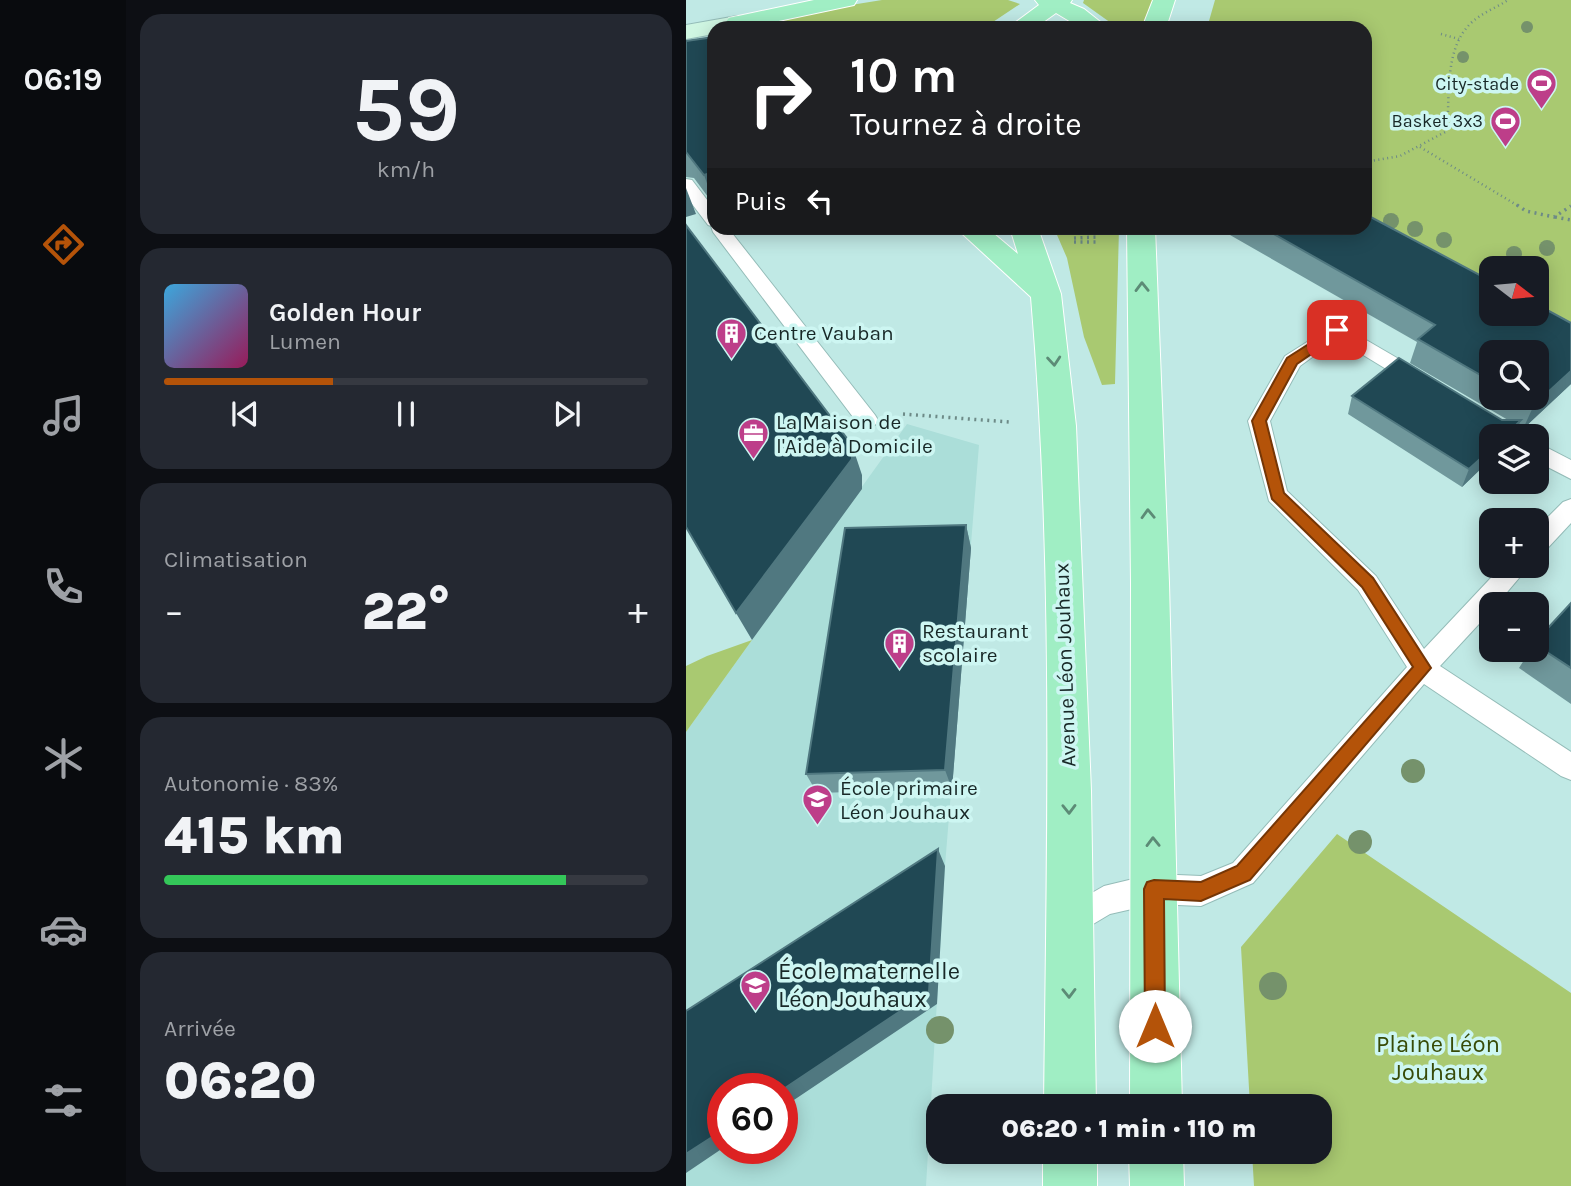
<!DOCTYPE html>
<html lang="fr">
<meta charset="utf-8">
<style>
:root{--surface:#171b24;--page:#242831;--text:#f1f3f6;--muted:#9ea1a6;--line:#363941;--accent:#b45309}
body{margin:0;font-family:Karla,sans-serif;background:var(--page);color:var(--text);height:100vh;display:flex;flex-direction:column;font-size:26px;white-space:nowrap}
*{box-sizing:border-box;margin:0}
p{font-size:23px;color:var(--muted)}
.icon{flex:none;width:38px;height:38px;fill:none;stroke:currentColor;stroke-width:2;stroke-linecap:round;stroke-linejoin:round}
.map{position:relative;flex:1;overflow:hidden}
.details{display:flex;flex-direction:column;gap:14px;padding:14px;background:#0d0f14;width:560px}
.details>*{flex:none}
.guide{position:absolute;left:21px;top:21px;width:665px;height:214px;border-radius:21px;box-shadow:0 4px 18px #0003;background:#202124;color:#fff;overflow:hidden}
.needle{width:46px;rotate:106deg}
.buttons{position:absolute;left:793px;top:256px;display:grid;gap:14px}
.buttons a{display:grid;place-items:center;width:70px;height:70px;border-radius:14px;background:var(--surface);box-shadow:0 4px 18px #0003;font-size:35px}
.speed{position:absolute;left:21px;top:1073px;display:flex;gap:14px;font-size:35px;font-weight:700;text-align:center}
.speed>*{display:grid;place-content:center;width:91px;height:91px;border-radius:50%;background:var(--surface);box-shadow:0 4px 18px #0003;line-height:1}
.speed .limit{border:10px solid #d22;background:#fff;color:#111}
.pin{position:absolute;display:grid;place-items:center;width:60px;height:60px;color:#fff;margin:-30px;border-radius:14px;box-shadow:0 4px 10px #0006}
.me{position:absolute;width:77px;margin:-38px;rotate:0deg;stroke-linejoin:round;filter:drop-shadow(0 0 5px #0008)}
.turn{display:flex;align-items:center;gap:24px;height:147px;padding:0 28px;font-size:32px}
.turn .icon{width:91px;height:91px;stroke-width:2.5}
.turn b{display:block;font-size:49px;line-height:60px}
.then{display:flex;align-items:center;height:66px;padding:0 28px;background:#0003;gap:14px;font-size:26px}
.big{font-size:52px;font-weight:800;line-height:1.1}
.details .card{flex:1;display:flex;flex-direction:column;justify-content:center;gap:10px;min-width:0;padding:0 24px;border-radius:21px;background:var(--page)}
.details .dial{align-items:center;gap:0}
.dial b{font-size:91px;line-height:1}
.song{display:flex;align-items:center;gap:21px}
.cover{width:84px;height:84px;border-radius:10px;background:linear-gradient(135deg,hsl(200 70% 55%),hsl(330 70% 35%))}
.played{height:7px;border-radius:4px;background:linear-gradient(90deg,var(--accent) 35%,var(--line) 35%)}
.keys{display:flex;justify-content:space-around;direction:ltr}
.heat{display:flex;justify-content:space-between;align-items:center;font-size:38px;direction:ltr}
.charge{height:10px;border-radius:5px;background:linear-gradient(90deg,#34c759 83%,var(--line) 0)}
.trip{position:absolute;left:240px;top:1094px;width:406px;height:70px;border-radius:21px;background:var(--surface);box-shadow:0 4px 18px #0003;font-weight:800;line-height:70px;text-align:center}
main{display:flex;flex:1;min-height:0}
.tab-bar{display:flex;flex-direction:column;width:126px;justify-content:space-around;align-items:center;background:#090b0e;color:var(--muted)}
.tab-bar .icon{width:49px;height:49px}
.tab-bar .selected{color:var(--accent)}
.tab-bar b{font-size:32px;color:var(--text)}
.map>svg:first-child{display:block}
.built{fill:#abded9;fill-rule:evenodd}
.green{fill:#a9c971}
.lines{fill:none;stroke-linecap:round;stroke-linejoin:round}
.lane-casing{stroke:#94bcb8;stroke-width:2}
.secondary-casing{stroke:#94bcb8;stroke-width:2}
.primary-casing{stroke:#fff;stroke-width:2}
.path-far1{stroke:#6d8a87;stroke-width:2.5;stroke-dasharray:1 3.5;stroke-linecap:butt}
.path{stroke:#6d8a87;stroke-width:3.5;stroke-dasharray:2 4.5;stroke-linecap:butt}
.lane{fill:#fff;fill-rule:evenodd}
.secondary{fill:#cff6e2;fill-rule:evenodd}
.primary{fill:#a0eec4;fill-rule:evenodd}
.tree{fill:#75926b}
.wall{fill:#70989c;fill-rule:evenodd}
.shaded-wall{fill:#507880}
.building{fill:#204854;stroke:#507880;stroke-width:2}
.oneway{stroke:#5c8b76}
.route{fill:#b45309;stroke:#753606;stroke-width:2}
.labels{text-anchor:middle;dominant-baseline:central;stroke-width:7;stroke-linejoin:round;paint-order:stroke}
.far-poi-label{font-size:18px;fill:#182827;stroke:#cdf6f2;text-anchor:end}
.poi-label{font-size:21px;fill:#182827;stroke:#cdf6f2;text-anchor:start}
.street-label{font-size:21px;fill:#182827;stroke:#cdf6f2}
.near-poi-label{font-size:24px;fill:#182827;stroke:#cdf6f2;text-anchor:start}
.near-park-label{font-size:24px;fill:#374b07;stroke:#cdf6f2}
</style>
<main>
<nav class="tab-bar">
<b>06:19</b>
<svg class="icon selected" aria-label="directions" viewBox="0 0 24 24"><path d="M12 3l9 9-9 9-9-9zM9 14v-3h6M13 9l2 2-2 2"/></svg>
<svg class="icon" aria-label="music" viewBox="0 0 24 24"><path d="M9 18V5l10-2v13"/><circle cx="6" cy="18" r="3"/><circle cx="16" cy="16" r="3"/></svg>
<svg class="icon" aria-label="phone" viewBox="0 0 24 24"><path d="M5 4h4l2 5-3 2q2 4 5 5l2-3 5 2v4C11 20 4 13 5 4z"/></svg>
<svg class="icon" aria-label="climate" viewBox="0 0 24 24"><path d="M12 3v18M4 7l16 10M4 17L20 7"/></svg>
<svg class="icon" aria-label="car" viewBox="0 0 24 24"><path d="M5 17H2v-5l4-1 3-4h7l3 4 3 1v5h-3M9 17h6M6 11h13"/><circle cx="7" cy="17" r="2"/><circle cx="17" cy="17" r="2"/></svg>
<svg class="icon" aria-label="filters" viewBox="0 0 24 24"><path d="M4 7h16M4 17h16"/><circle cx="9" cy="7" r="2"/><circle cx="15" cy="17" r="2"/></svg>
</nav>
<section class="details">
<div class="card dial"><b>59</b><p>km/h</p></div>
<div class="card">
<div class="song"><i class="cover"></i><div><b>Golden Hour</b><p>Lumen</p></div></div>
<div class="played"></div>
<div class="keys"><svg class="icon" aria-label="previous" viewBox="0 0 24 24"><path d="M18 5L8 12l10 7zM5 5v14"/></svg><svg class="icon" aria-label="pause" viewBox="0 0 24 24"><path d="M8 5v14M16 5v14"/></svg><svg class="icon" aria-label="next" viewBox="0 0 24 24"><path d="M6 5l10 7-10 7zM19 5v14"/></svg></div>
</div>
<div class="card"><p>Climatisation</p>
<div class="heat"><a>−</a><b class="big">22°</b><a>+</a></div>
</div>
<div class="card"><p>Autonomie · 83%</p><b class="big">415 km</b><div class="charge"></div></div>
<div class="card"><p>Arrivée</p><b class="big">06:20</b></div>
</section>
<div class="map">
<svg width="885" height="1186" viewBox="0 0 885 1186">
<rect width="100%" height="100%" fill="#c0e9e5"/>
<path class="built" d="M 221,424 L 293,445 L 259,866 L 240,1186 L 0,1186 L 0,732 ZM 37,1088 L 96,1088 L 96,1148 L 37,1148 Z"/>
<path class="green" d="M 196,0 L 322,0 L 334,4 L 298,28 L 107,28 L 96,19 L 103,15 Z
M 398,0 L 468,0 L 458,28 L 432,28 L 397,3 Z
M 529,0 L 885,0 L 885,352 L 850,313 L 850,268 L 805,268 L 805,309 L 679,228 L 679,28 L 521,28 Z
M 368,228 L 433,228 L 429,384 L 416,385 L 398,337 L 381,258 Z
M 66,640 L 0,732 L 0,666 L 21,656 Z
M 651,834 L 885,993 L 885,1186 L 568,1186 L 566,1152 L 634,1152 L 634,1106 L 564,1106 L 555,947 Z"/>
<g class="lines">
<defs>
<path id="lane" d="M 0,179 L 6,180 L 28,209 L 28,228 L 42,228 L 189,415 L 192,420 L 189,425 L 181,428 L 173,425 L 27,232 L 25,226 L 22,225 L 0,196 Z
M 651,323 L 742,376 L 745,381 L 742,386 L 735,388 L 728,386 L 651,339 L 614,366 L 584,421 L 601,491 L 690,576 L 738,649 L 817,565 L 844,565 L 811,604 L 805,604 L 805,611 L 754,666 L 885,752 L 885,780 L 875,776 L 738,684 L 567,883 L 515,906 L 468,904 L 424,914 L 382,939 L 371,935 L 367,924 L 371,913 L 418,886 L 468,874 L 515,876 L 547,863 L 721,667 L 672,590 L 583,501 L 562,421 L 599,356 Z
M 850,442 L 885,460 L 885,479 L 850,461 Z
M 885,499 L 885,523 L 858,552 L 850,554 L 850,529 L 877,502 Z"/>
<path id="secondary" d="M 51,16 L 59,18 L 63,23 L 59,28 L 28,28 L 28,34 L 0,39 L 0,25 Z"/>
<path id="primary" d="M 128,0 L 171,0 L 168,5 L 60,28 L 43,28 L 39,23 L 43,18 Z
M 349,0 L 386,0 L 384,3 L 398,9 L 422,28 L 395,28 L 370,13 L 349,28 L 322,28 L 353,5 Z
M 467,0 L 489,0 L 480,28 L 456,28 Z
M 270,228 L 301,228 L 332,254 L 324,228 L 352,228 L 375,294 L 390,426 L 405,791 L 410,1106 L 358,1106 C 361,837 368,566 345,297 Z
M 441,228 L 469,228 L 483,583 L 496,1106 L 444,1106 L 445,583 Z
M 357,1152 L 411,1152 L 411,1186 L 357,1186 Z
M 443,1152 L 497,1152 L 498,1186 L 444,1186 Z"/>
</defs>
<use href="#lane" class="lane-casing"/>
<use href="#secondary" class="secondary-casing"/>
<use href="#primary" class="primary-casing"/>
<path class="path-far1" d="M 755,34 L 773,39
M 734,147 L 834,207
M 679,162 L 714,156 L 761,131 C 764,97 758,50 784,24 C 795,13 810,8 822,0"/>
<path class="path" d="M 831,205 L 840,211 L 868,217 L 885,206
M 869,217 L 885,220
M 388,238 L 411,237
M 388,242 L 411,242
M 217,414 L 323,422"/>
<use href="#lane" class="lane"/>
<use href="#secondary" class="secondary"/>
<use href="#primary" class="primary"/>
</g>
<g class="tree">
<circle cx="841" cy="27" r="6"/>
<circle cx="777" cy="57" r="6"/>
<circle cx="705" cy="221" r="8"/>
<circle cx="729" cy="229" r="8"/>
<circle cx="758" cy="240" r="8"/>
<circle cx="861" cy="248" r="8"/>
<circle cx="828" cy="254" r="8"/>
<circle cx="727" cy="771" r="12"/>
<circle cx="674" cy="842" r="12"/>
<circle cx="587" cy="986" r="14"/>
<circle cx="254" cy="1030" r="14"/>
</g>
<path class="wall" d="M 28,37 L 28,205 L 8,178 L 0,177 L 0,41 Z
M 545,228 L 679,228 L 885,384 L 837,429 L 833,426 L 828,436 L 805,436 L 805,459 L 776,487 L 662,414 L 666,396 L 822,420 L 724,363 L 731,342 L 544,235 ZM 805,352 L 850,397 L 805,397 Z
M 280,525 L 285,548 L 266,789 L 131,793 L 120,774 Z
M 885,603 L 885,704 L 833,668 L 845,649 L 850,649 L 850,641 Z"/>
<path class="shaded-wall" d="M 28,172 L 28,203 L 18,175 Z
M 0,188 L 10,214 L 0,217 Z
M 885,371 L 885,384 L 837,429 L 848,405 Z
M 835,420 L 828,436 L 819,436 Z
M 166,445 L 176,475 L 176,489 L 66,640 L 50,613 Z
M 805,449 L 805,459 L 776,487 L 783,469 Z
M 280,525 L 285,548 L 266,789 L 259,770 Z
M 252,849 L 259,866 L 251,1004 L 96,1108 L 96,1090 Z
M 37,1130 L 37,1148 L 0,1173 L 0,1154 Z"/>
<path class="building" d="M 28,37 L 28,172 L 18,175 L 0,152 L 0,41 Z
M 679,214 L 805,281 L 805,313 L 850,313 L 850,304 L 885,323 L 885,371 L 848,405 L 834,397 L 850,397 L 850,352 L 805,352 L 805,381 L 732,339 L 749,325 L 577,228 L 679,228 Z
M 0,225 L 166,445 L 166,459 L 50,613 L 0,527 Z
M 713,358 L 816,420 L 835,420 L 819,436 L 805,436 L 805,449 L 783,469 L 666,396 Z
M 280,525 L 259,770 L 120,774 L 159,528 Z
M 885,603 L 885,668 L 850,645 L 850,641 Z
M 252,849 L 243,992 L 96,1090 L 96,1088 L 37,1088 L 37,1130 L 0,1154 L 0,1011 Z"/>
<defs><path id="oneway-chevron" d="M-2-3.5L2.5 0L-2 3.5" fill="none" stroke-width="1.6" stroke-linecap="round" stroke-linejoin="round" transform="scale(1.75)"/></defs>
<g class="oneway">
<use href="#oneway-chevron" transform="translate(456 287) rotate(-91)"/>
<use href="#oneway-chevron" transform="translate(368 361) rotate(85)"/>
<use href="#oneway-chevron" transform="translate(462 514) rotate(-92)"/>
<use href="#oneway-chevron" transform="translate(383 809) rotate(89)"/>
<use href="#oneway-chevron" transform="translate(467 842) rotate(-91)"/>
<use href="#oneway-chevron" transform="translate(383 993) rotate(89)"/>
</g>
<path class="route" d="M 651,326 L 656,327 L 656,333 L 611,364 L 580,421 L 598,493 L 687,578 L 745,668 L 564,880 L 515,901 L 478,899 L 479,1026 L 476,1033 L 469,1036 L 462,1033 L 459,1026 L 458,889 L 461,882 L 468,880 L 515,882 L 551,866 L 727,667 L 676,587 L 586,499 L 566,421 L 601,358 Z"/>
<defs>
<symbol id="stadium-pin" viewBox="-11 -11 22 30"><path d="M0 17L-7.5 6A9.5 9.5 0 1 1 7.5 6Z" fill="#bd3e89" stroke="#cdf6f2"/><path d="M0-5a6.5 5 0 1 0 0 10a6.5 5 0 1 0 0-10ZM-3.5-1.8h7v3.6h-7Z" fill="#fff"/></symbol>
<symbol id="building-pin" viewBox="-11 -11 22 30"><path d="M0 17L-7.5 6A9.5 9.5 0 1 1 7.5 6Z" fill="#bd3e89" stroke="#cdf6f2"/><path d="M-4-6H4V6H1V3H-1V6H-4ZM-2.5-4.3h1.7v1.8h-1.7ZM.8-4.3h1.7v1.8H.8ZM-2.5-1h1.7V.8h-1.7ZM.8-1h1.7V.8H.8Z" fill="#fff"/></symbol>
<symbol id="office-pin" viewBox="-11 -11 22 30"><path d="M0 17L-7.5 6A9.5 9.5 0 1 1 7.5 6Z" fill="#bd3e89" stroke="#cdf6f2"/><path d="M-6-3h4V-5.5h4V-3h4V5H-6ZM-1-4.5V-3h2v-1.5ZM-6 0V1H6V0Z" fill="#fff"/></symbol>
<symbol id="school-pin" viewBox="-11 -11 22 30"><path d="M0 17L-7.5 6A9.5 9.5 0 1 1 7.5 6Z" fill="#bd3e89" stroke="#cdf6f2"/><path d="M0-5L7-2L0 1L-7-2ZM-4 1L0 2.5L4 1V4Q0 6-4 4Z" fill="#fff"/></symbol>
</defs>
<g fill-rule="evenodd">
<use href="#stadium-pin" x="838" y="66" width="35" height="47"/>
<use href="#stadium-pin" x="802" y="104" width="35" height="47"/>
<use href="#building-pin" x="28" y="316" width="35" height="47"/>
<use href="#office-pin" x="50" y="416" width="35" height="47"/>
<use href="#building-pin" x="196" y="626" width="35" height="47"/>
<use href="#school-pin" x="114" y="782" width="35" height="47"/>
<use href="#school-pin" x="52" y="968" width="35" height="47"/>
</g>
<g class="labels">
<g class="far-poi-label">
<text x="833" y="84">City-stade</text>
<text x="797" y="121">Basket 3x3</text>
</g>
<g class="poi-label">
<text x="68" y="333">Centre Vauban</text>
<text x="90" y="422">La Maison de<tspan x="90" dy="24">l'Aide à Domicile</tspan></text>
<text x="236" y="631">Restaurant<tspan x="236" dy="24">scolaire</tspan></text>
<text x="154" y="788">École primaire<tspan x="154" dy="24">Léon Jouhaux</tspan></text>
</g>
<g class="street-label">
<text transform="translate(379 665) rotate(-92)">Avenue Léon Jouhaux</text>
</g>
<g class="near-poi-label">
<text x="92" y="971">École maternelle<tspan x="92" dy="28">Léon Jouhaux</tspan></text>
</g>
<g class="near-park-label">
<text x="752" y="1044">Plaine Léon<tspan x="752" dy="28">Jouhaux</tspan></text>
</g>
</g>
</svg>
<div class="buttons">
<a><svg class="needle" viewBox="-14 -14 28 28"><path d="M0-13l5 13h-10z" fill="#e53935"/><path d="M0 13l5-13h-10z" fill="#9ea1a6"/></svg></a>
<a><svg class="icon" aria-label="search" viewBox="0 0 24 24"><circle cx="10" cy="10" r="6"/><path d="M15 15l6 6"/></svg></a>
<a><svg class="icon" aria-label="layers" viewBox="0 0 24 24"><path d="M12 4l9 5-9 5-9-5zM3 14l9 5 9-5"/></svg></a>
<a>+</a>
<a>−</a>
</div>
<div class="speed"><div class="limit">60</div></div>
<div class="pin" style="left:651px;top:330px;background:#d93025"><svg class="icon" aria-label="arrive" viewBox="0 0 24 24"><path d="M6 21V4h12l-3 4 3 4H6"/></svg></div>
<svg class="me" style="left:469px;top:1026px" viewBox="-20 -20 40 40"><circle r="19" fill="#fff"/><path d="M0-13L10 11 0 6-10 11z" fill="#b45309"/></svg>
<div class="trip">06:20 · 1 min · 110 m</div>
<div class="guide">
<div class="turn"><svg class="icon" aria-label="right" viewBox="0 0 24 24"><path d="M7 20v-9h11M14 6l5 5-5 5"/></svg><div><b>10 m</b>Tournez à droite</div></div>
<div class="then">Puis<svg class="icon" aria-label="left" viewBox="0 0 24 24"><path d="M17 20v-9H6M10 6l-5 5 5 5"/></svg></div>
</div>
</div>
</main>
